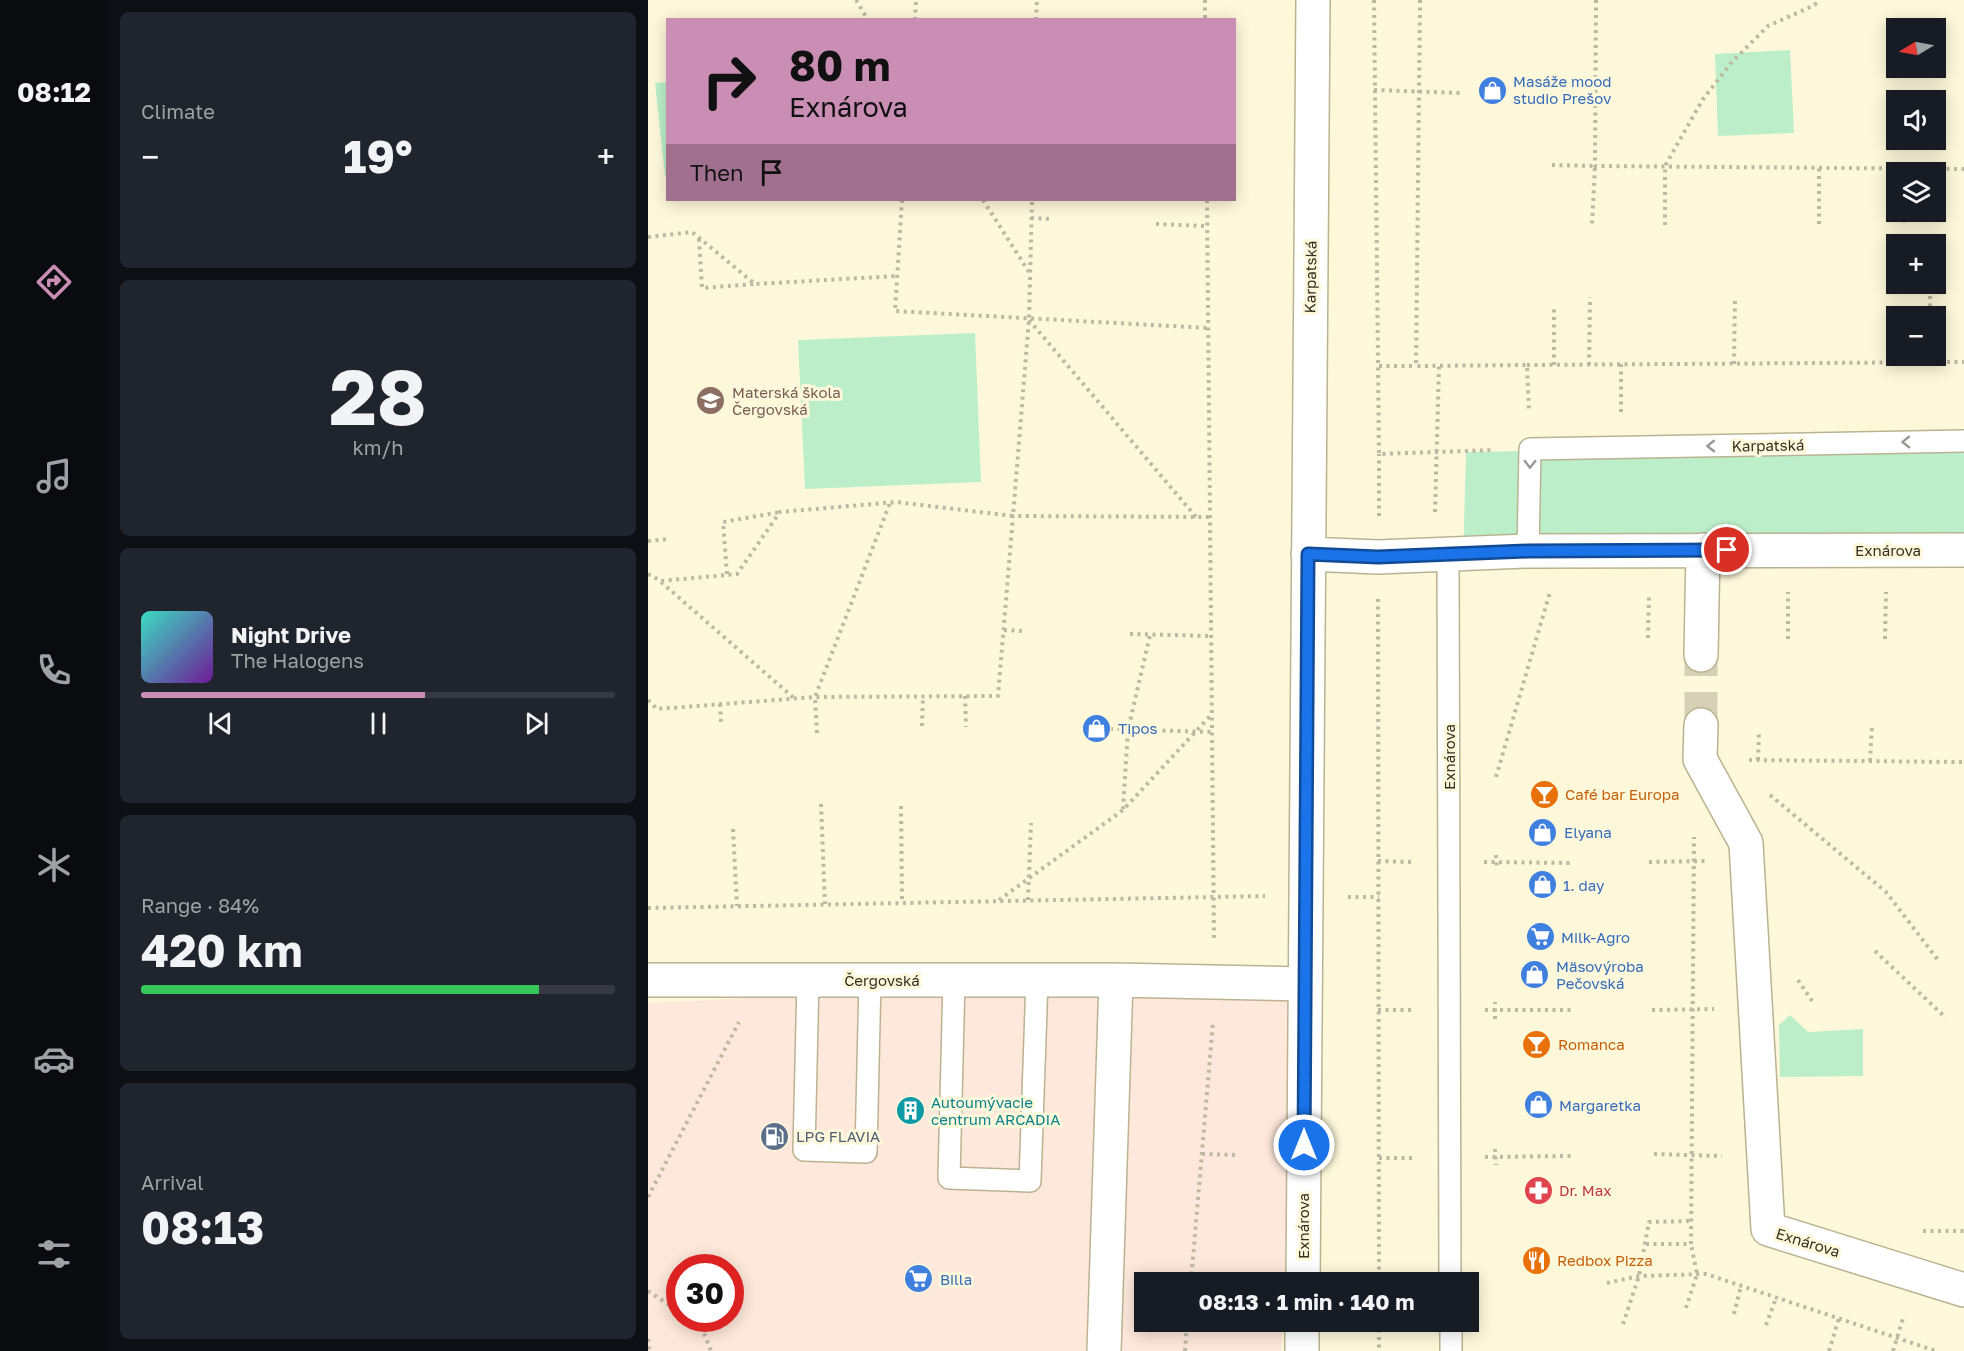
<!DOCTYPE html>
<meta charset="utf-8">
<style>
:root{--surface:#171b24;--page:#20242c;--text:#f1f3f6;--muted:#9ea1a6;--line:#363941;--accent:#ca8db3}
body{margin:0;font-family:"Golos Text",sans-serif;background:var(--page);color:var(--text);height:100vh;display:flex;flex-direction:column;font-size:22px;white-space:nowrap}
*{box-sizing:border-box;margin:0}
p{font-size:20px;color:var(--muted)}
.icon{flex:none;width:33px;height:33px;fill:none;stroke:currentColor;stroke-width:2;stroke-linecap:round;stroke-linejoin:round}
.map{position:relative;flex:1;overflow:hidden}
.side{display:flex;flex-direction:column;gap:12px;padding:12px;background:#0d0f14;width:540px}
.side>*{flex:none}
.top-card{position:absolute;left:18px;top:18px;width:570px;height:183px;border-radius:0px;box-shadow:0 3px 15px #0003;background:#ca8db3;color:#111;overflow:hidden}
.needle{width:39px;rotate:260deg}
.controls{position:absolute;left:1238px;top:18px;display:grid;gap:12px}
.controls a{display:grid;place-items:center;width:60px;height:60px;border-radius:0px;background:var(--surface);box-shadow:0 3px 15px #0003;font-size:30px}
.speed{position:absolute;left:18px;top:1254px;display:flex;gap:12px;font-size:30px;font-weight:700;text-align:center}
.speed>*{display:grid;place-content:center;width:78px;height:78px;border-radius:50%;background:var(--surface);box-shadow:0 3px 15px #0003;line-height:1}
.speed .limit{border:9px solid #d22;background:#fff;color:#111}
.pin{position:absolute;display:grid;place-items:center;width:51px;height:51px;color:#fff;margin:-26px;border:3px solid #fff;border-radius:50%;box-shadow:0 2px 6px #0007}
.me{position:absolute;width:66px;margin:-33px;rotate:0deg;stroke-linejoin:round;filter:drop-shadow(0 0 4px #0008)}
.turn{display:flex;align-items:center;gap:21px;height:126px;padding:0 24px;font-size:27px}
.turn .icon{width:78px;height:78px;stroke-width:2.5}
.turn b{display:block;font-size:42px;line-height:51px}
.then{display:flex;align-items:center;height:57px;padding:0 24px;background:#0003;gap:12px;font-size:22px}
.big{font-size:45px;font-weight:700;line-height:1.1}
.side .widget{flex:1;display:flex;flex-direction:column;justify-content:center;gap:9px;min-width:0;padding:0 21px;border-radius:9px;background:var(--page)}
.side .dial{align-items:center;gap:0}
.dial b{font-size:78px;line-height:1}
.song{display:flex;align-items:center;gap:18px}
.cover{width:72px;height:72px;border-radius:9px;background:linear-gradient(135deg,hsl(170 70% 55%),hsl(280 70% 35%))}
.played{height:6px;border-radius:3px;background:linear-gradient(90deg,var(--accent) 60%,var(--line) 60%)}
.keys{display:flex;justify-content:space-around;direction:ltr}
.heat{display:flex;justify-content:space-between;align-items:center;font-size:33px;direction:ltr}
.charge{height:9px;border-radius:4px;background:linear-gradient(90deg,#34c759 84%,var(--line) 0)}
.trip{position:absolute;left:486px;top:1272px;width:345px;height:60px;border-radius:0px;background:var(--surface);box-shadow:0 3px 15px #0003;font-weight:700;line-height:60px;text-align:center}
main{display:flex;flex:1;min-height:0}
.menu{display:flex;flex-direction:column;width:108px;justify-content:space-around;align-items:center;background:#090b0e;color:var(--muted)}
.menu .icon{width:42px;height:42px}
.menu .active{color:var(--accent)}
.menu b{font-size:27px;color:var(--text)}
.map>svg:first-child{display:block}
.commercial{fill:#fee8db;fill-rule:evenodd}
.green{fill:#bcefc9}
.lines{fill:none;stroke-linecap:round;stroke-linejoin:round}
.minor-tunnel{stroke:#d6d0b6;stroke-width:33;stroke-dasharray:33 16;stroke-linecap:butt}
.service-casing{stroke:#bab391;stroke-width:24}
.minor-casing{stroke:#bab391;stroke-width:36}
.path{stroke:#bdb8a0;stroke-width:4;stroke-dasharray:3 4.5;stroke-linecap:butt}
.service{stroke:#fff;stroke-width:21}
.minor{stroke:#fff;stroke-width:33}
.oneway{stroke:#9a9892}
.route-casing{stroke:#114b97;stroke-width:15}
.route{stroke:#1a73e8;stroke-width:10}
.labels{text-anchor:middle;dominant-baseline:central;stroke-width:6;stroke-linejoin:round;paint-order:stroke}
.shop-label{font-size:15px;fill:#366cbe;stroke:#fef8db;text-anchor:start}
.street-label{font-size:15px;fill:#343124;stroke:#fef8db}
.education-label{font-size:15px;fill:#785e54;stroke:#fef8db;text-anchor:start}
.food-label{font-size:15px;fill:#c56008;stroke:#fef8db;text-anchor:start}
.culture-label{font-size:15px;fill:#0d838f;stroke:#fef8db;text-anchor:start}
.service-label{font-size:15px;fill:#4e5e75;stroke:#fef8db;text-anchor:start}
.health-label{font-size:15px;fill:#be3a42;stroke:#fef8db;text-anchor:start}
</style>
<main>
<nav class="menu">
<b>08:12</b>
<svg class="icon active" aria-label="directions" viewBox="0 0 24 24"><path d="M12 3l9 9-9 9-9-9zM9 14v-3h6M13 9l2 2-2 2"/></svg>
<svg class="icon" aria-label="music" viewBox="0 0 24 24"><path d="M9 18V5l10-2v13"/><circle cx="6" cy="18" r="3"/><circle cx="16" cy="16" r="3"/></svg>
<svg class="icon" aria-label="phone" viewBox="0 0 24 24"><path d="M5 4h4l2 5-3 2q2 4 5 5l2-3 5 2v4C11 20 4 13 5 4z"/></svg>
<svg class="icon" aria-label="climate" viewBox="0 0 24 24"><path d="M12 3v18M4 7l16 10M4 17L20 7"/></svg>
<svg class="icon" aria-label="car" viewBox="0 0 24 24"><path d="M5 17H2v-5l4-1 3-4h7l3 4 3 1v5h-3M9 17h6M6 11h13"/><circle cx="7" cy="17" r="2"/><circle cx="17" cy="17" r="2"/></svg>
<svg class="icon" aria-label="filters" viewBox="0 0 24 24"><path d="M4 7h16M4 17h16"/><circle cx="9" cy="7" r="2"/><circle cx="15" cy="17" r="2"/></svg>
</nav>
<section class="side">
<div class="widget"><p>Climate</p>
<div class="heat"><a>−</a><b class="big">19°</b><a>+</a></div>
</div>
<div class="widget dial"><b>28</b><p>km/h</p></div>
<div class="widget">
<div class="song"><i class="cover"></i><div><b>Night Drive</b><p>The Halogens</p></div></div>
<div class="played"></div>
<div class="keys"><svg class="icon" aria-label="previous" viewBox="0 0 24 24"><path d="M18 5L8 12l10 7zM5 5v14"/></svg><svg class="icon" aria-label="pause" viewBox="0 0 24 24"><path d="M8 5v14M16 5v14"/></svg><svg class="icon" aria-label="next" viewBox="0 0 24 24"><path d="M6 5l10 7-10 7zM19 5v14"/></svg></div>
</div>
<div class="widget"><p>Range · 84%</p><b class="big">420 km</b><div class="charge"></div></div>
<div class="widget"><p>Arrival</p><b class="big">08:13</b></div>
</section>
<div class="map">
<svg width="1316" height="1351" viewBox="0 0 1316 1351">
<rect width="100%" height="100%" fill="#fef8db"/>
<path class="commercial" d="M 468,980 L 657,984 L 638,1282 L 496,1282 L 496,1322 L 635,1322 L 633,1351 L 0,1351 L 0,1003 ZM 32,1268 L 82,1268 L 82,1318 L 32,1318 Z"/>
<path class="green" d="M 1142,50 L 1146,133 L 1070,136 L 1067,54 Z
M 19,82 L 20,175 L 17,176 L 7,83 Z
M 327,333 L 333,482 L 157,489 L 150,340 Z
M 1316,443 L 1316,566 L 815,566 L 818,452 Z
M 1142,1015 L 1160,1032 L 1215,1029 L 1215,1076 L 1132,1077 L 1131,1025 Z"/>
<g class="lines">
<path class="minor-tunnel" d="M 1053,725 L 1053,655"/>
<defs>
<path id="service" d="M 880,551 L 882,449 L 1316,441
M 800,555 L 802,1282
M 160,980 L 156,1150 L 218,1152 L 222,980
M 306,980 L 301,1178 L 382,1181 L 389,980
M 803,1322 L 803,1351"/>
<path id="minor" d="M 660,554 L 730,557 L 880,551 L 1316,550
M 1053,655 L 1055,550
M 1053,725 L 1052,759 L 1098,843 L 1120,1229 L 1316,1290
M 0,980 L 468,980 L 657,984
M 655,1282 L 665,0
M 456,1351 L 468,980
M 654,1351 L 654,1322"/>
</defs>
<use href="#service" class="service-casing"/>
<use href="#minor" class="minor-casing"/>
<path class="path" d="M 208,0 L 220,20
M 557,0 L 557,20
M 726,0 L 731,454 L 846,450
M 772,0 L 768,366 L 879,365 L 881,412
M 948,0 L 947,166 L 1316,169
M 267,20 L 268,0
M 388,20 L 389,0
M 726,90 L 813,93
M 904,165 L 947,166 L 944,225
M 254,200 L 247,311 L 560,328
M 335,200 L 381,272
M 559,200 L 566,940
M 1256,212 L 1256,224
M 383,218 L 401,219
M 508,224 L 559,226
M 1171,224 L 1171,168
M 1017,225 L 1017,166 L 1055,99 L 1084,62 L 1120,26 L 1167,5 L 1169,0
M 0,237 L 44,232 L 107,284 L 249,276
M 51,239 L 54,288 L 107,284
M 1282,296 L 1282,316
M 381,320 L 548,517
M 973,364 L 973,412
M 1086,364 L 1087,297
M 879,365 L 1316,362
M 906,365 L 906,308
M 941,365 L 942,297
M 731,366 L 768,366
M 787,512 L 791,366
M 731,516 L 731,454
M 0,541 L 20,539
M 0,574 L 13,581 L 89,574 L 132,512 L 248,502 L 365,516 L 381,319 L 384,200
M 79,574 L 75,522 L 132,512
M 13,582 L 147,699
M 730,599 L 731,1282
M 356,630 L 375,631
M 482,634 L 563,636
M 1000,638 L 1001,594
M 1140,639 L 1140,592
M 1237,639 L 1238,592
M 317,696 L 318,727
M 0,700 L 9,709 L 167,697 L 242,503
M 72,704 L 73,723
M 274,726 L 275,696
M 462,729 L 564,732
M 169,733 L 167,697 L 350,696 L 365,516 L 562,517
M 1101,760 L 1316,762
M 1110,760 L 1111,733
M 1222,761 L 1224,725
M 848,777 L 902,592
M 1122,795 L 1238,892 L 1290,960
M 173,804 L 177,904
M 253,806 L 254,902
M 475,809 L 480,730 L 502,635
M 85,829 L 89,906
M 848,855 L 849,870
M 730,861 L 765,862
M 836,862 L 922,863
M 1001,862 L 1057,861
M 700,897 L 731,897
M 351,900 L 475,810 L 564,714
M 380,900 L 383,823
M 0,908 L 617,896
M 1227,951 L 1298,1018
M 1150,980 L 1164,1001
M 730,1010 L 766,1010
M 837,1010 L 923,1010
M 1004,1010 L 1066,1009
M 847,1019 L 847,1002
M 847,1149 L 848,1165
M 554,1154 L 590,1155
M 1006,1154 L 1074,1156
M 837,1157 L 923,1156
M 731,1158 L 767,1158
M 0,1197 L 91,1022
M 1275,1231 L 1316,1231
M 998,1244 L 1043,1244 L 1046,837
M 543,1282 L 565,1022
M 959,1283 L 991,1276 L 1058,1274 L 1288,1351
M 0,1291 L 32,1312
M 1038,1308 L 1049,1274 L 1043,1244
M 1086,1314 L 1093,1286
M 41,1318 L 53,1326 L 63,1351
M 731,1322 L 731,1351
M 975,1324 L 991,1276 L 1001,1222 L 1042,1221
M 1118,1325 L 1128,1298
M 0,1339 L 1,1351
M 537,1351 L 539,1322
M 1181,1351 L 1191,1318
M 1245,1351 L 1256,1315"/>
<use href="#service" class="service"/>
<use href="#minor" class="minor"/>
</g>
<defs><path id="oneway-chevron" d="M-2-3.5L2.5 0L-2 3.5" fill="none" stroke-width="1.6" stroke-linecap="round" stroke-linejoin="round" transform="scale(1.5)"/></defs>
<g class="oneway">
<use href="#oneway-chevron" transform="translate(1258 442) rotate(179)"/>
<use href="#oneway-chevron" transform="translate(1063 446) rotate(179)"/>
<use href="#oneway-chevron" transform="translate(882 464) rotate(91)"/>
</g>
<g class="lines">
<defs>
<path id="route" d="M 656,1145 L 660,554 L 730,557 L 880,551 L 1079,550"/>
</defs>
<use href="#route" class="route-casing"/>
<use href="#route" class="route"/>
</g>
<defs>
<symbol id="shop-disc" viewBox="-11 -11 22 22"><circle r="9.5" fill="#3f7fe0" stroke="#fef8db"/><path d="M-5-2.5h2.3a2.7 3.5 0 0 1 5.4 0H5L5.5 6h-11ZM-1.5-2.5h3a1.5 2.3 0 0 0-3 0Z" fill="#fff"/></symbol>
<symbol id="school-disc" viewBox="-11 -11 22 22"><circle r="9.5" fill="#8d6e63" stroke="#fef8db"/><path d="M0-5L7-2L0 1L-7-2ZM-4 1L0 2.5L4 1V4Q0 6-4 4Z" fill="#fff"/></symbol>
<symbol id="bar-disc" viewBox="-11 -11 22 22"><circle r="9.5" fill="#e8710a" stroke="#fef8db"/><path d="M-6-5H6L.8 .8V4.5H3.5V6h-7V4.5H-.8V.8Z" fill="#fff"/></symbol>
<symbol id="supermarket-disc" viewBox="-11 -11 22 22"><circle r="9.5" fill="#3f7fe0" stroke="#fef8db"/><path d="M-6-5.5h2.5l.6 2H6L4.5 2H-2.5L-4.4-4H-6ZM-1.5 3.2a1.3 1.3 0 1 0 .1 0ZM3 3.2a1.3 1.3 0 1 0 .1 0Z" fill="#fff"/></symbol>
<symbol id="building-disc" viewBox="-11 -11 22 22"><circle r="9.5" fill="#0f9aa8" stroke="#fef8db"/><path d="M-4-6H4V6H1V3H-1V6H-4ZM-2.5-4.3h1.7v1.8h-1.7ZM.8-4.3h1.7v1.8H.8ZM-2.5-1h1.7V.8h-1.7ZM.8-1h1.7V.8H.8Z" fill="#fff"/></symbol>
<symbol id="fuel-disc" viewBox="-11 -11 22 22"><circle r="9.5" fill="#5c6f8a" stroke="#fef8db"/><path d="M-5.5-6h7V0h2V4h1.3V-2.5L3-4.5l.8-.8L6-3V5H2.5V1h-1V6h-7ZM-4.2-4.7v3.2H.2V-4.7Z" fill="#fff"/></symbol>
<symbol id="pharmacy-disc" viewBox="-11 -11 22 22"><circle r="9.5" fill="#e0444e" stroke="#fef8db"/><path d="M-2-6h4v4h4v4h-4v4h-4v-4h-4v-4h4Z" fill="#fff"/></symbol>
<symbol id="restaurant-disc" viewBox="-11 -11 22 22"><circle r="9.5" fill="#e8710a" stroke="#fef8db"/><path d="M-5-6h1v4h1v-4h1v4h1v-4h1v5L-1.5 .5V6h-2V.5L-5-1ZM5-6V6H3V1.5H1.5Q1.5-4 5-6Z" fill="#fff"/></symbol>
</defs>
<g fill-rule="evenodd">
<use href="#shop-disc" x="828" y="74" width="33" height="33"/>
<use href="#school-disc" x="46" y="384" width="33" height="33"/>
<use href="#shop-disc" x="432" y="712" width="33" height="33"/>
<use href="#bar-disc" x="880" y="778" width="33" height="33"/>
<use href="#shop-disc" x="878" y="816" width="33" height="33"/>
<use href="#shop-disc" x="878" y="868" width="33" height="33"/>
<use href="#supermarket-disc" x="876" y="920" width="33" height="33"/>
<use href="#shop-disc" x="870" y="958" width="33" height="33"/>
<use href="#bar-disc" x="872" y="1028" width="33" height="33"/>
<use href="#shop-disc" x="874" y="1088" width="33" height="33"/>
<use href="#building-disc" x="246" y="1094" width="33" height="33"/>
<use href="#fuel-disc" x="110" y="1120" width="33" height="33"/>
<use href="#pharmacy-disc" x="874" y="1174" width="33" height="33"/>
<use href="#restaurant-disc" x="872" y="1244" width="33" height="33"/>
<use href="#supermarket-disc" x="254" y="1262" width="33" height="33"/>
</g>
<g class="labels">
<g class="shop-label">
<text x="865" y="81">Masáže mood<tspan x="865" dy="17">studio Prešov</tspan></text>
<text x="470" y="728">Tipos</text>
<text x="916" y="832">Elyana</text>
<text x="915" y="885">1. day</text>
<text x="913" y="937">Milk-Agro</text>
<text x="908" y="966">Mäsovýroba<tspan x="908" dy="17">Pečovská</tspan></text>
<text x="911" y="1105">Margaretka</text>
<text x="292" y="1279">Billa</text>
</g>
<g class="street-label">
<text transform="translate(662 277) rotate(-89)">Karpatská</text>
<text transform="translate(1120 445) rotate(-1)">Karpatská</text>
<text x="1240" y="550">Exnárova</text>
<text transform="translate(801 757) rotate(-90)">Exnárova</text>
<text x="234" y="980">Čergovská</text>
<text transform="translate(655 1226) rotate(-90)">Exnárova</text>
<text transform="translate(1160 1242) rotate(17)">Exnárova</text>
</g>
<g class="education-label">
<text x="84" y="392">Materská škola<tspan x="84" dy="17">Čergovská</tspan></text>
</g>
<g class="food-label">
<text x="917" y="794">Café bar Europa</text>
<text x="910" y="1044">Romanca</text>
<text x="909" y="1260">Redbox Pizza</text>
</g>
<g class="culture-label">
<text x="283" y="1102">Autoumývacie<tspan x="283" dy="17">centrum ARCADIA</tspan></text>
</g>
<g class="service-label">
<text x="148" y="1136">LPG FLAVIA</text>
</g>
<g class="health-label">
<text x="911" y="1190">Dr. Max</text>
</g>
</g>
</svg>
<div class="controls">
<a><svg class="needle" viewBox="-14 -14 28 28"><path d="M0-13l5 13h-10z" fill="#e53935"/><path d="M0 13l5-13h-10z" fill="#9ea1a6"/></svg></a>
<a><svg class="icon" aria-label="sound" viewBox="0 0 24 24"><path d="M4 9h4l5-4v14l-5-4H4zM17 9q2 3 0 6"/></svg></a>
<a><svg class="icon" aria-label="layers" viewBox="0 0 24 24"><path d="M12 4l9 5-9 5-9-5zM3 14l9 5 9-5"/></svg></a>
<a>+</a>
<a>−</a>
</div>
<div class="speed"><div class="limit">30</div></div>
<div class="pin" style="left:1079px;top:550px;background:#d93025"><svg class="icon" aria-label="arrive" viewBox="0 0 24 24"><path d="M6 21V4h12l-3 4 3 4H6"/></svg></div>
<svg class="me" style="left:656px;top:1145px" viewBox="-20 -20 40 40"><circle r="17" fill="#1a73e8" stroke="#fff" stroke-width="3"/><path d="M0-11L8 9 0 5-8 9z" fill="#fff"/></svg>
<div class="trip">08:13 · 1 min · 140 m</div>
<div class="top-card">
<div class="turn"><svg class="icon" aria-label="right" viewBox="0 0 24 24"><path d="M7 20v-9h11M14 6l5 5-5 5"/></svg><div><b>80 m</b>Exnárova</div></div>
<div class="then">Then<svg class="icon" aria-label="arrive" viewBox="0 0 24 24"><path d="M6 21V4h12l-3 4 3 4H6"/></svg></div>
</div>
</div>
</main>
